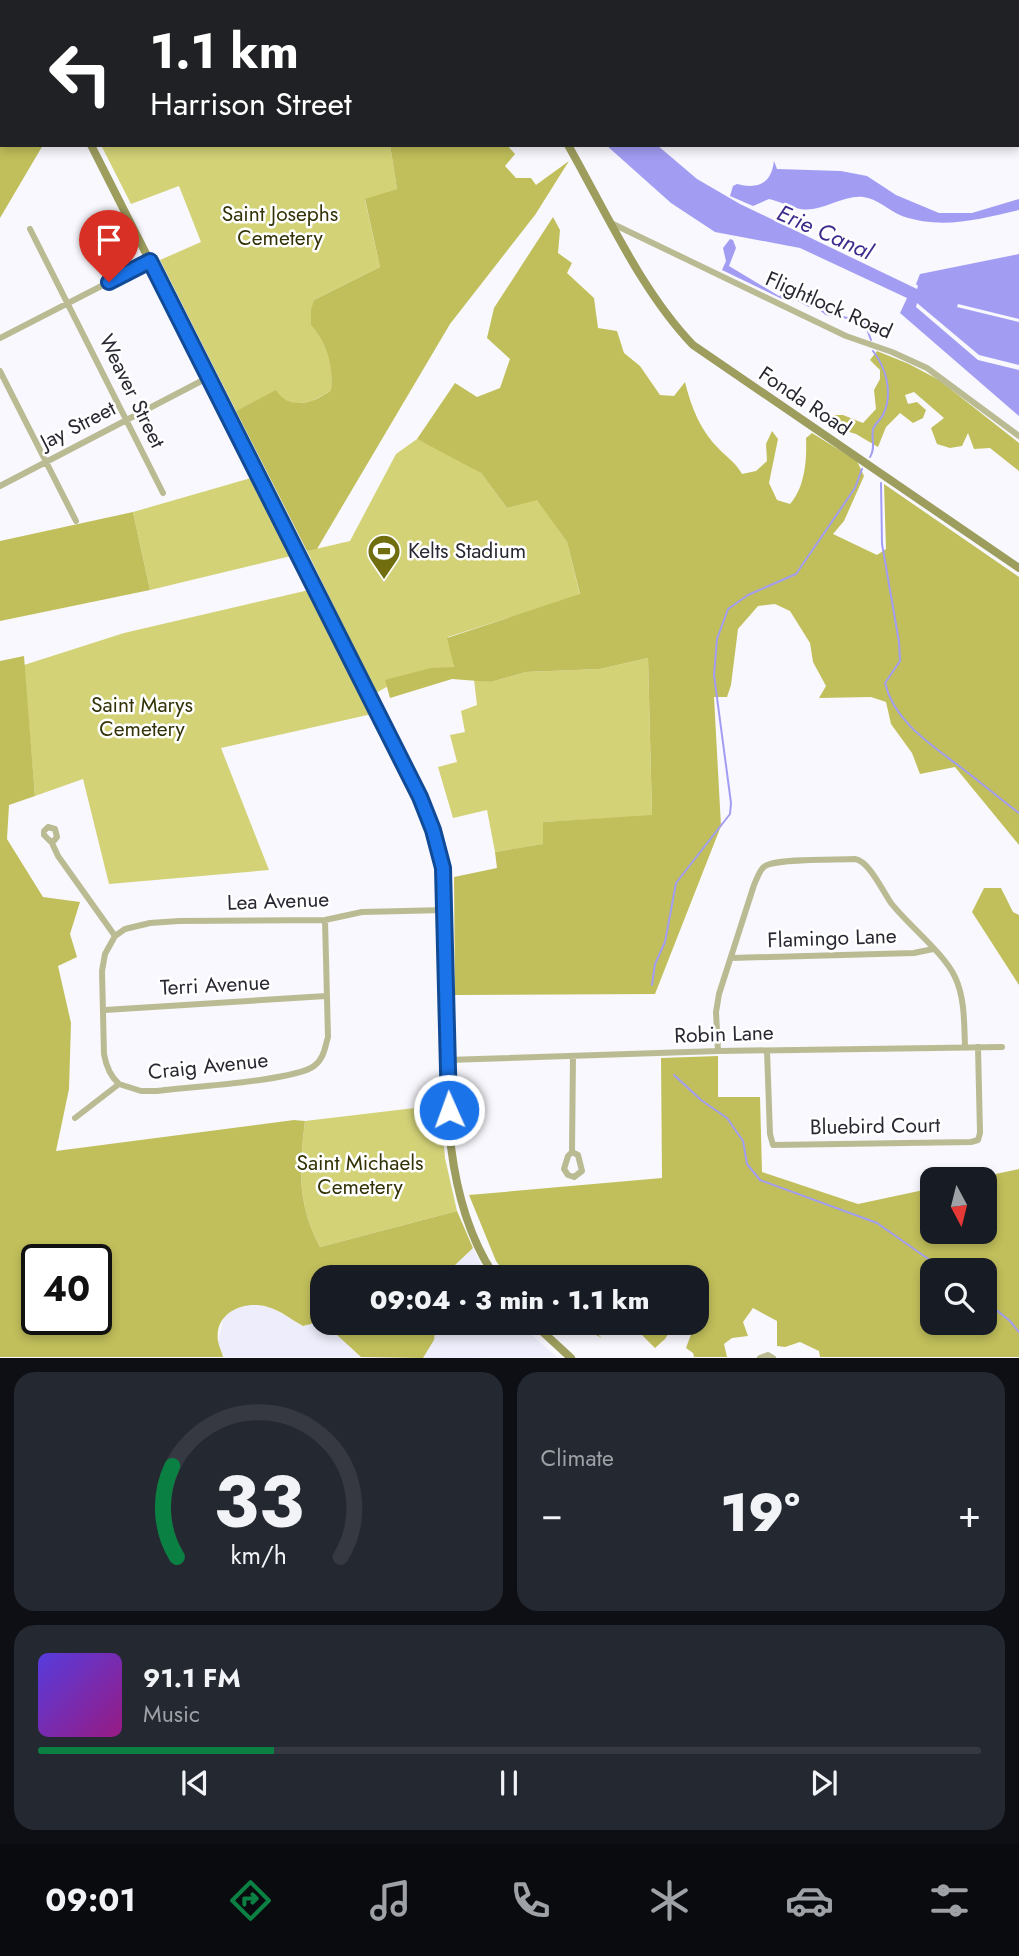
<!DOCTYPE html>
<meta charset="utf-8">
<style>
:root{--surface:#171b24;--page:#242831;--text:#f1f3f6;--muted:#9ea1a6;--line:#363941;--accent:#0b8043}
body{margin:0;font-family:Jost,sans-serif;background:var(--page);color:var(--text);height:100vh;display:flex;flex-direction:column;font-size:26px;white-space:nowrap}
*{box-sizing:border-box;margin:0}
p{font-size:23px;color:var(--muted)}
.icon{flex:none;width:38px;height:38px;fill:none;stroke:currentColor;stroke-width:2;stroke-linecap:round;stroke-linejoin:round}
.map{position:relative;height:1358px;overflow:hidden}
.details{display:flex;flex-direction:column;gap:14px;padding:14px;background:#0d0f14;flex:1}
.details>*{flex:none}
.banner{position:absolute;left:0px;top:0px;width:1020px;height:147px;box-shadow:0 4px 10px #0003;background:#202124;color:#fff;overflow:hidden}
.needle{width:46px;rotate:173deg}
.controls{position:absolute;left:920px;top:1167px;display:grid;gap:14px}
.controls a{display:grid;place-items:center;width:77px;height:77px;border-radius:14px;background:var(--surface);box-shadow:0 4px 10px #0003;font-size:35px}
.speed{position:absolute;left:21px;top:1244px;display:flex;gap:14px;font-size:35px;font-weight:700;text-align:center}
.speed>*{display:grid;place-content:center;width:91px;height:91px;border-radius:50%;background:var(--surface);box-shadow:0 4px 10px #0003;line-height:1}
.speed .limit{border:4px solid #111;border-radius:10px;background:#fff;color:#111}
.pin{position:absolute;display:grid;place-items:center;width:60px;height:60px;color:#fff;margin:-72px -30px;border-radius:50% 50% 50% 0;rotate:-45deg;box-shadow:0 0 7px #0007}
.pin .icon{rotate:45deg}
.me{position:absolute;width:77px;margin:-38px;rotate:358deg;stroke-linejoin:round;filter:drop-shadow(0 0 5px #0008)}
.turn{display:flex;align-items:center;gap:24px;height:147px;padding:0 35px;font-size:32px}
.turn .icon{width:91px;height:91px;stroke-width:2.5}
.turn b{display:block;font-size:49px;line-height:60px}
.big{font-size:52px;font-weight:800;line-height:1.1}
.details .tile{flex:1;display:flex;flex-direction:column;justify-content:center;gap:10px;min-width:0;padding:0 24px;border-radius:21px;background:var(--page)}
.details .dial{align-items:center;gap:0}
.dial svg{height:182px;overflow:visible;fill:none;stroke:var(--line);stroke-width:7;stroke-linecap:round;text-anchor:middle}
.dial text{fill:var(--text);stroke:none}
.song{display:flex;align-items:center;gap:21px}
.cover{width:84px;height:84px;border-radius:10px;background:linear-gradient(135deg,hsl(250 70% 55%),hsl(310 70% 35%))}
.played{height:7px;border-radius:4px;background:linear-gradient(90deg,var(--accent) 25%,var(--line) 25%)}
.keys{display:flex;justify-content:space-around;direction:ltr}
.heat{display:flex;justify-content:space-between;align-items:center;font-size:38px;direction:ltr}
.details .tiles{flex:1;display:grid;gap:14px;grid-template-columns:1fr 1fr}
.tile:last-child{grid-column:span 2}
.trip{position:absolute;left:310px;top:1265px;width:399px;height:70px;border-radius:21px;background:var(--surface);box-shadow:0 4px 10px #0003;font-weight:800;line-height:70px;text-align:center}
.dock{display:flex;height:112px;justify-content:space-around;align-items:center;background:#090b0e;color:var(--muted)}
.dock .icon{width:49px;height:49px}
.dock .active{color:var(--accent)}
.dock b{font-size:32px;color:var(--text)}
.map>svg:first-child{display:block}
.built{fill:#ededfb}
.green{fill:#d3d277}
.forest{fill:#c1bf5b;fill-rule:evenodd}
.water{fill:#a29df3}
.pier{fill:#f8f8fe}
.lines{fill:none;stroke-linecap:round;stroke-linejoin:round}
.stream{stroke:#a29df3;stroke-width:2}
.street{stroke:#bbbb93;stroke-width:6}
.secondary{stroke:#9d9d5e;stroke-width:8}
.route-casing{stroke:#114b97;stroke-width:18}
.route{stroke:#1a73e8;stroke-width:12}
.labels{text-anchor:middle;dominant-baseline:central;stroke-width:5;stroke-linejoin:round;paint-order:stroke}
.park-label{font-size:21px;fill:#333206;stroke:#fff}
.street-label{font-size:21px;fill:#282832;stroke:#fff}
.poi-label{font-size:21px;fill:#282832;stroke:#fff;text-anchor:start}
.water-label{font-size:23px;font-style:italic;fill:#3f2b8d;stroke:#fff}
</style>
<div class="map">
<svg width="1019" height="1358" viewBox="0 0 1019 1358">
<rect width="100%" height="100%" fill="#f8f8fe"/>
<path class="built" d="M 473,1248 L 487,1277 L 447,1278 L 454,1266 Z
M 252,1303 L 272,1308 L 303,1326 L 321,1320 L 361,1357 L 223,1357 L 218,1342 L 224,1316 L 234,1309 Z
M 436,1323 L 518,1323 L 557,1357 L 423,1358 L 434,1340 Z"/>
<path class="green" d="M 694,0 L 809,0 L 695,2 Z
M 101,145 L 390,145 L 397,189 L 365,200 L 380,267 L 314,300 L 311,325 C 329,346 333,364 331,390 C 314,403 290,411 276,391 L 236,411 L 160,260 L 201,242 L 179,186 L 131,204 Z
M 417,439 L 450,454 L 481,473 L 507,508 L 537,499 L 567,542 L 580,595 L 448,637 L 454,667 L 390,685 L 376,693 L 307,551 L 350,541 L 396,454 Z
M 251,478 L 291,556 L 150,590 L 133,512 Z
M 309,590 L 372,714 L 221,748 L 269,870 L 109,884 L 83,779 L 35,796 L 24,665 L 124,633 Z
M 648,658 L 652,816 L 543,822 L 544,844 L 495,852 L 487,810 L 453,818 L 438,767 L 457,762 L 450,735 L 465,732 L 461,711 L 477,705 L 474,680 L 491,682 L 526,672 L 600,669 Z
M 440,1105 L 445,1158 L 457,1211 L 320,1247 C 297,1204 299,1169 305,1121 Z"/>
<path class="forest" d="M 0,0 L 9,2 L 2,2 L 2,145 L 43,145 L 0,218 Z
M 360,0 L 473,0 L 474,2 L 360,2 Z
M 390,145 L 507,145 L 515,154 L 505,166 L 516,178 L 531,178 L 536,185 L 569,161 L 535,215 L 450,324 L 317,549 L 307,551 L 236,411 L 276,390 C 289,411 315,403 331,390 C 333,365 328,345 311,325 L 311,310 L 314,300 L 380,267 L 365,199 L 397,189 Z
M 553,217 L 560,230 L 558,253 L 572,263 L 567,273 L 594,298 L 598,328 L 617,331 L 624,353 L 640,366 L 660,395 L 674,396 L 685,382 C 691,407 701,432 720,450 C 729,459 736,463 742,474 L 756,471 L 767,461 L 766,444 L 772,431 L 778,439 L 769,483 L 777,500 L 790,504 C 805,487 807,460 806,438 L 812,433 L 857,461 L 864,476 L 844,521 L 833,534 L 877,555 L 886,549 L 884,484 L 1019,577 L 1019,845 L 955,767 L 920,774 L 912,753 L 891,724 L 886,702 L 871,697 L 819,698 L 826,686 L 813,662 L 810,643 L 790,611 L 775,604 L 758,606 L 738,629 L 731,685 L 727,697 L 714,697 L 721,826 L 655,994 L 455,995 L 454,877 L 497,868 L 495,852 L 543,844 L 543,822 L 652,815 L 648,658 L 600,669 L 526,672 L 491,682 L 452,679 L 390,698 L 385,680 L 431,668 L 454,667 L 447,638 L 580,594 L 567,542 L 537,500 L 507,508 L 481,473 L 417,439 L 455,383 L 477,397 L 500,388 L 510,359 L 487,338 L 494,308 Z
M 877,351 L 909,364 L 939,380 L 1014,439 L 1019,443 L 1019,471 L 990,448 L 974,449 L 968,433 L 962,446 L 950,448 L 937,444 L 931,428 L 944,418 L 914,392 L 905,395 L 908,404 L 917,402 L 926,410 L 923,418 L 913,423 L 900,413 L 886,427 L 878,447 L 856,434 L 836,428 L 833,415 L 843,415 L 863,423 L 876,409 L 874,390 L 880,379 L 880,370 L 870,360 Z
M 133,512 L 150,590 L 0,621 L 0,541 Z
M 24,656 L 35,796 L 9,805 L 7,839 L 43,897 L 80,902 L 70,934 L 77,957 L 58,966 L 71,1023 L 69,1089 L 56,1151 L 294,1120 L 305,1121 C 299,1169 297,1204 320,1247 L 457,1211 L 473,1248 L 454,1266 L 447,1277 L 322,1278 L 322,1321 L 303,1326 C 292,1320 280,1310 268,1307 C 245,1300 214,1312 218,1341 C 219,1347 222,1352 223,1357 L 0,1357 L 0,661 ZM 37,1260 L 96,1260 L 96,1320 L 37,1320 Z
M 984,888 L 1001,888 L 1013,912 L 1019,915 L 1019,985 L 972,912 Z
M 718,1056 L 718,1097 L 760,1097 L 762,1172 L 858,1204 L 933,1188 L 933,1232 L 985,1232 L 985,1180 L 972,1179 L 1019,1169 L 1019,1357 L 820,1357 L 819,1351 L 800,1342 L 785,1347 L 777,1346 L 777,1321 L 753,1308 L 743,1322 L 748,1336 L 732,1338 L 724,1344 L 727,1357 L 694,1357 L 693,1353 L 686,1348 L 693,1329 L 688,1323 L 696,1323 L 696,1278 L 508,1277 L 496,1261 L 469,1195 L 662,1178 L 661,1058 ZM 933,1270 L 985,1270 L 985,1323 L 933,1323 Z
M 324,1323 L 436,1323 L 434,1340 L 423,1358 L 361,1357 Z
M 547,1323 L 583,1323 L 602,1338 L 578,1326 L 568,1335 L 559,1333 Z
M 646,1323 L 675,1323 L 665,1339 L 655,1348 L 640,1333 Z"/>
<path class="water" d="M 509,0 L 619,0 L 620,2 L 510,2 Z
M 606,145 L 657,145 L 697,179 L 740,204 L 917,289 L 918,286 L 916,284 L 920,274 L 1019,254 L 1019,416 L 900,313 L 907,298 L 800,248 L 715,232 L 671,203 Z
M 774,161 L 777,169 L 841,171 L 867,176 L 896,195 L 939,213 L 972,213 L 1019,199 L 1019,210 C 979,219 943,230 902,216 C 889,211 877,198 863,197 C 842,195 821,213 800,209 C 790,207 779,201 769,199 L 753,206 L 730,196 L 733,186 L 737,184 C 757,189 771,185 774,161 Z
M 730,239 L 733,240 L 736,248 L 729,266 L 779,296 L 785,293 L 782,299 L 722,270 L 726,261 L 723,248 Z"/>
<path class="pier" d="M 917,303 L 979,355 L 1019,365 L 1019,370 L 978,360 L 916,307 Z
M 958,304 L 1019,319 L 1019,322 L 957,307 Z"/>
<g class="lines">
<path class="stream" d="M 785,293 L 809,306 L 816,306 L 826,314 L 864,321 L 871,340
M 870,457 C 876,448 871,439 873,429 C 875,424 880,420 883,415 C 893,394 887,369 873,351
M 881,483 L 882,544 L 899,642 L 900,661 L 885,683 C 894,721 930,744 959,766 C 979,781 999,798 1019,813
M 652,985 L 655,964 L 665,942 L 676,883 L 730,814 L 731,803 L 714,675 L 717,639 L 728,609 L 748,595 L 796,574 L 855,488 L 862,469
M 674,1075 L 701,1100 L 727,1118 L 743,1141 L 747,1164 L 760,1180 L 877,1223 L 944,1270
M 985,1301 L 1010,1321 L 1019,1332"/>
<path class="street" d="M 176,0 L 176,2
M 197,2 L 203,0
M 613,224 L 846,336 L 892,352 L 927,368 L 1019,436
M 30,229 L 163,493
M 0,338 L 150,261
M 0,371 L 76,521
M 0,486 L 209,377
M 48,827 L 55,829 L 57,837 L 52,843 L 44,835 L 44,831 Z
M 52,843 L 58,856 L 115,936
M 731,958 L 914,953 L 933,949
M 105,1010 L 326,996
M 718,1051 L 716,1012 L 719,994 L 754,885 C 757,879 759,870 765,866 C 778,858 837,860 855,859 C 869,861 882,890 891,903 C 909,926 944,953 955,977 C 965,998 964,1023 965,1046
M 767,1051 L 770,1134 L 773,1145 L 971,1142 L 978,1140 L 980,1133 L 978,1047
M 447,1060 L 718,1051 L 1002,1047
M 119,1084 C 110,1076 106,1066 104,1054 L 102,971 L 105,954 L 115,936 L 125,929 L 150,923 L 179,921 L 325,920 L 362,912 L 446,910
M 75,1118 L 119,1084 L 141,1091 L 157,1091 C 187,1087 294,1081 314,1066 C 324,1059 325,1047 328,1037 L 325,920
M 572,1152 L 573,1056
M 572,1152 L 578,1155 L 582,1171 L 574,1177 L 568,1175 L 564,1169 L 568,1156 Z
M 760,1358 L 768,1355 L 773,1358"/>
<path class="secondary" d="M 17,0 L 18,2
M 482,0 L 483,2
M 91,145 L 395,745 C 413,785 438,825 443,869 C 457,995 420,1169 496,1278
M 568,145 C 605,210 641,291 693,345 L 1019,568
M 533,1323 L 571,1358"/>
</g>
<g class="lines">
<defs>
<path id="route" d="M 109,282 L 150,261 L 420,797 L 433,830 L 443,868 L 449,1110"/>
</defs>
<use href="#route" class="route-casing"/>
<use href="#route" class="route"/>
</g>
<defs>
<symbol id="stadium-pin" viewBox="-11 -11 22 30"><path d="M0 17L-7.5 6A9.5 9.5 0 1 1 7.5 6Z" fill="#706e0f" stroke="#fff"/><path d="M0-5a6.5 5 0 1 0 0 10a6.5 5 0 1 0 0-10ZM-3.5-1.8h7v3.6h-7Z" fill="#fff"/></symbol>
</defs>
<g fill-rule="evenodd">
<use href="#stadium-pin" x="365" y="532" width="38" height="52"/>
</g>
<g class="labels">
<g class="park-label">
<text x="280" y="214">Saint Josephs<tspan x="280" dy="24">Cemetery</tspan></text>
<text x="142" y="705">Saint Marys<tspan x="142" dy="24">Cemetery</tspan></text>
<text x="360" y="1163">Saint Michaels<tspan x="360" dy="24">Cemetery</tspan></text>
</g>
<g class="street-label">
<text transform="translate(829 305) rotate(24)">Flightlock Road</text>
<text transform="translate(132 391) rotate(64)">Weaver Street</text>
<text transform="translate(805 401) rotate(34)">Fonda Road</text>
<text transform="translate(78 425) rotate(-27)">Jay Street</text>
<text transform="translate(278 901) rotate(-2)">Lea Avenue</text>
<text transform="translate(832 938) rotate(-2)">Flamingo Lane</text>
<text transform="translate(215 985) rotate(-3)">Terri Avenue</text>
<text transform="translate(724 1034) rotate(-2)">Robin Lane</text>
<text transform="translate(208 1066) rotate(-6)">Craig Avenue</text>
<text transform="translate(875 1126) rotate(-1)">Bluebird Court</text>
</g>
<g class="poi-label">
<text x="408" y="551">Kelts Stadium</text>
</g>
<g class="water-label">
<text transform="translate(825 232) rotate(24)">Erie Canal</text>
</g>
</g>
</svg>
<div class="controls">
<a><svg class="needle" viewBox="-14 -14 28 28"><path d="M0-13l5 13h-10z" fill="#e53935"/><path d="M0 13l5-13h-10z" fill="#9ea1a6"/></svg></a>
<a><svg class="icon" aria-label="search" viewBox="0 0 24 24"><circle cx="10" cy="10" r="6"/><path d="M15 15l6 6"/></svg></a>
</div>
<div class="speed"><div class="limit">40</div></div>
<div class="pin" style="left:109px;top:282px;background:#d93025"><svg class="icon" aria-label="arrive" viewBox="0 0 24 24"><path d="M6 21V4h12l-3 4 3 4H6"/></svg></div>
<svg class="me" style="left:449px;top:1110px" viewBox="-20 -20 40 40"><circle r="17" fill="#1a73e8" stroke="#fff" stroke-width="3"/><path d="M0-11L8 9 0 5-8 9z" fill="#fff"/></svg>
<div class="trip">09:04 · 3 min · 1.1 km</div>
<div class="banner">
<div class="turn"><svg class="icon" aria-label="left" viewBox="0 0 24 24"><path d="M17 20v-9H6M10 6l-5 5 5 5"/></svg><div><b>1.1 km</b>Harrison Street</div></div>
</div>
</div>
<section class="details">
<div class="tiles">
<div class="tile dial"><svg viewBox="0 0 100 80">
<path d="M14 69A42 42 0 1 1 86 69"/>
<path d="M14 69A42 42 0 0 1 12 29" stroke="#0b8043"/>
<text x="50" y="56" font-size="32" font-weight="700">33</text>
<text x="50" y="72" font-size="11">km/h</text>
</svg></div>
<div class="tile"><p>Climate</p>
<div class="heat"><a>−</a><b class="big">19°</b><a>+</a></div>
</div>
<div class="tile">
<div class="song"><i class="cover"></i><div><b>91.1 FM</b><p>Music</p></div></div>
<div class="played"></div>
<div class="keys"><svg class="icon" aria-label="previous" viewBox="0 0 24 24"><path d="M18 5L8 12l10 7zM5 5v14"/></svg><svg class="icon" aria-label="pause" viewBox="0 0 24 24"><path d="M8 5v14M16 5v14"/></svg><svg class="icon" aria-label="next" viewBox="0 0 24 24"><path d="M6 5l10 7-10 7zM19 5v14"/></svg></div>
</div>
</div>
</section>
<nav class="dock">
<b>09:01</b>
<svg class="icon active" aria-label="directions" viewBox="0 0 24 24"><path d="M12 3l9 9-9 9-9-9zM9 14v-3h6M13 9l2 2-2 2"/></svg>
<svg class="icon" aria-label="music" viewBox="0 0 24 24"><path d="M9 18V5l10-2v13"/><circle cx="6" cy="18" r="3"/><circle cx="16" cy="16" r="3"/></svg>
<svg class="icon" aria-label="phone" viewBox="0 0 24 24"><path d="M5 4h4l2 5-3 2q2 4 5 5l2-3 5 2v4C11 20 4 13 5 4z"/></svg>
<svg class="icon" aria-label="climate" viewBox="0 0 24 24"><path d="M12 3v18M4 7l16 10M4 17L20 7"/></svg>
<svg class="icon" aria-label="car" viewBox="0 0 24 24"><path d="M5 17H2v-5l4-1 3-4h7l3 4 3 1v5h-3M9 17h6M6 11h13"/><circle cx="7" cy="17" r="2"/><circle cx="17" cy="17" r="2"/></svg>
<svg class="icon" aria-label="filters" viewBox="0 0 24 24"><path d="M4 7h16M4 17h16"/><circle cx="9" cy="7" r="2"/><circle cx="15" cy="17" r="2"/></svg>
</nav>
